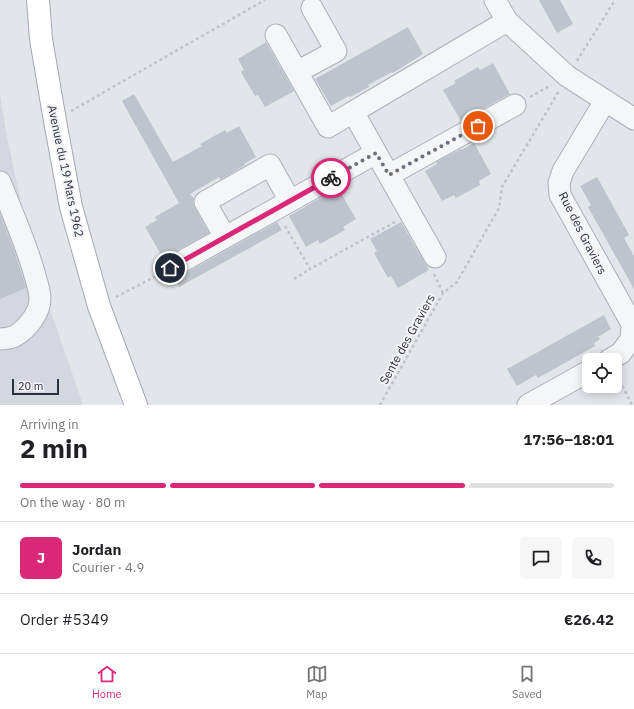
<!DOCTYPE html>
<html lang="en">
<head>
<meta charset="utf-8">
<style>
  :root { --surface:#fff; --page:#f6f6f6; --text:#202124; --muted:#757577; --line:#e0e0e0; --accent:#db2777 }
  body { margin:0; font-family:"IBM Plex Sans",sans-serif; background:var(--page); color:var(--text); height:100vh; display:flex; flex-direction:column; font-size:15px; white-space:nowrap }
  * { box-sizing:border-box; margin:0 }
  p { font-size:13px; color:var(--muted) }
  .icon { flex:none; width:22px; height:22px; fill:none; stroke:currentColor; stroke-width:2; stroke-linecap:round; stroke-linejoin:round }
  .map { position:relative; height:405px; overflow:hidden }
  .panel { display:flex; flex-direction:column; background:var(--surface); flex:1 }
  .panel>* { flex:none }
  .controls { position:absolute; left:582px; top:353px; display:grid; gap:8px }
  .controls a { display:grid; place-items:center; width:40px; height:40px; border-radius:6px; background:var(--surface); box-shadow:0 2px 10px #0003; font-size:20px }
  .scale { position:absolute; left:12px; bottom:10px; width:47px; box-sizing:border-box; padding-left:4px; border:2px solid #2a3142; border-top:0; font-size:11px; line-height:14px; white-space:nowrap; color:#2a3142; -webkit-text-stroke:3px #f2f4f7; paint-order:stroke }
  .pin { position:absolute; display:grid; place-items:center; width:34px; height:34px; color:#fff; margin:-17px; border:2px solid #fff; border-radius:50%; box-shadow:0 1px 4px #0007 }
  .courier { position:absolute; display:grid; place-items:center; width:40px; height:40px; margin:-20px; border:3px solid #db2777; border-radius:50%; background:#fff; color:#222; box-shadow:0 1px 5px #0007 }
  .overview em { font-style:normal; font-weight:700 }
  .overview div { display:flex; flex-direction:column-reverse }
  .overview { display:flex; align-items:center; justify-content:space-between; height:68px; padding:0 20px }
  h1 { font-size:26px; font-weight:700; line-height:30px }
  .bar { display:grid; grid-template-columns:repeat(4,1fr); gap:6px 4px; align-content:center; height:48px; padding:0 20px }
  .bar i { height:5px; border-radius:3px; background:var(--line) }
  .bar .current { background:var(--accent) }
  .bar p { grid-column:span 4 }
  .line { display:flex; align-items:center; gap:10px; padding:0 20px; border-top:1px solid var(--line) }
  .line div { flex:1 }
  .round { display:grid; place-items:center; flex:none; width:42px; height:42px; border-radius:6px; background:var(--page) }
  .tab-bar { display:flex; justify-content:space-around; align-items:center; height:56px; border-top:1px solid var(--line); background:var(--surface); font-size:11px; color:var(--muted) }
  .tab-bar a { display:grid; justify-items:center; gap:2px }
  .tab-bar .current { color:var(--accent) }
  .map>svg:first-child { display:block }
  .built { fill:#d4d7df }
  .building { fill:#bfc3cd }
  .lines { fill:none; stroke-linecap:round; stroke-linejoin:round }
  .minor-casing { stroke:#abafb8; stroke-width:23 }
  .major-casing { stroke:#a2a8b6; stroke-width:24 }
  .path { stroke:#c0c3c9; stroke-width:2.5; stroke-dasharray:3 3; stroke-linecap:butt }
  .minor { stroke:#f5f6f8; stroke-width:21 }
  .major { stroke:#fff; stroke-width:22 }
  .done { stroke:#6a707d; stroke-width:4; stroke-dasharray:0 7.2 }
  .route { stroke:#db2777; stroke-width:5 }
  .labels { text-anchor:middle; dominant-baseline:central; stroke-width:4; stroke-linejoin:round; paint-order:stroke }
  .street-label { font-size:12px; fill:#2a3142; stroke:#f2f4f7 }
</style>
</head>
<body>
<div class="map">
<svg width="634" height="405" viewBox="0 0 634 405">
  <rect width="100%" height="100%" fill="#e2e5ea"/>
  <path class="built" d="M0 94 6 132 22 208 33 250 53 318 82 402V405H0Z"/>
  <path class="building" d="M539 0H560L573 24 557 33Z
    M408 27 423 54 393 73 392 72 368 85 369 87 350 97 349 96 331 106 315 79Z
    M266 42 294 91 265 107 258 95 255 96 241 72 244 70 238 59Z
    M493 63 510 94 461 121 443 90 456 83 454 81 478 67 480 70Z
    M134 94 173 162 202 146 200 144 225 130 227 133 239 126 256 157 244 164 245 165 220 180 219 177 190 194 194 199 193 202 195 208 209 233 163 258 145 227 157 220 155 217 179 203 122 101Z
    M474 143 491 174 479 181 480 185 456 198 454 195 442 201 425 171 437 164 436 162 461 149V150Z
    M597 177 629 235 624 238 634 256V289L588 207 591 205 580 186Z
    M338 188 356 219 343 227 345 230 320 244 318 240 306 247 289 216Z
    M0 214 15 253 26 288 0 299Z
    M277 222 282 230 179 287 175 279Z
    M401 222 429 270 398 288 391 276 388 278 374 253 377 251 370 239Z
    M604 315 611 329 598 337 600 339 594 343 595 346 538 378 536 375 517 386 507 369Z"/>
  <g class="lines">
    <g class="minor-casing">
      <path id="minor" d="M495 0 507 21 567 76 634 119
        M276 35 328 127 353 112
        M297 72 336 51 312 8
        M605 101 563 171 559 183 560 195 632 324 631 339 621 353 609 360
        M389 175 515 105
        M0 182C12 212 25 241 34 272 36 281 40 289 40 299 40 313 27 329 15 336 10 338 5 339 0 339
        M225 237 205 202 270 165 290 201
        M435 257 353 112 507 21
        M170 268 376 153
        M528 405 589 371"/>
    </g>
    <g class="major-casing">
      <path id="major" d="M38 0 41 39 55 121 71 207 99 306 136 405"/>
    </g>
    <path class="path" d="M577 61 615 0
      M530 97 551 85
      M71 111 265 0
      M285 226 310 269 395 222
      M434 274 443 293
      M294 279 310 269
      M116 297 156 276
      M617 375 632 405
      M380 405 443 293 457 282 499 208 502 187 559 91"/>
    <use href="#minor" class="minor"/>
    <use href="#major" class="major"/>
  </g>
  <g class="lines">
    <path class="done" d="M331 178 376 153 389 175 478 126"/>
    <path class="route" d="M170 268 331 178"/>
  </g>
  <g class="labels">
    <g class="street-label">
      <text transform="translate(66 171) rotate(78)">Avenue du 19 Mars 1962</text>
      <text transform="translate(583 233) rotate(63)">Rue des Graviers</text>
      <text transform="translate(407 339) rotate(-61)">Sente des Graviers</text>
    </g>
  </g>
</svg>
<div class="controls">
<a><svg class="icon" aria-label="locate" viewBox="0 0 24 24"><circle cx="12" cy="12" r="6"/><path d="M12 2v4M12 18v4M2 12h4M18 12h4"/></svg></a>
</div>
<div class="scale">20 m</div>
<div class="pin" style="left:478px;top:126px;background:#ea580c"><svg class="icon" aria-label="bag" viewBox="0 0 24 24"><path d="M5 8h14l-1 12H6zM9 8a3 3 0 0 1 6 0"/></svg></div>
<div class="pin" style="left:170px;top:268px;background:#1f2937"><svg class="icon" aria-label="home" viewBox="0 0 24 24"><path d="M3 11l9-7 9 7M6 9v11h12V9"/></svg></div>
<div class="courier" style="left:331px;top:178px"><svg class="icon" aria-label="bike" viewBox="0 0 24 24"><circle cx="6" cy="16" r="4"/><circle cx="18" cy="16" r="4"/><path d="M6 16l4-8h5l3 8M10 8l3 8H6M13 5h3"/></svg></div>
</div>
<section class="panel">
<div class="overview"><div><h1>2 min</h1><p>Arriving in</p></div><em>17:56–18:01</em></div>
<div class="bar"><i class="current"></i><i class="current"></i><i class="current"></i><i></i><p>On the way · 80 m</p></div>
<div class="line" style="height:72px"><b class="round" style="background:var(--accent);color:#fff">J</b><div><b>Jordan</b><p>Courier · 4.9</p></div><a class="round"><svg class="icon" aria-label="chat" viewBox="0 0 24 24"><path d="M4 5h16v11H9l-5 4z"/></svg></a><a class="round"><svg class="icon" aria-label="phone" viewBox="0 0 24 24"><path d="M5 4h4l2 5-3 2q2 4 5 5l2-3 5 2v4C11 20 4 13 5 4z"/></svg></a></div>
<div class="line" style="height:52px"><div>Order #5349</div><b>€26.42</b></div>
</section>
<nav class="tab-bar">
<a class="current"><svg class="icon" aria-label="home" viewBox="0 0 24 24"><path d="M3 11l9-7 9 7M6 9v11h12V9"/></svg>Home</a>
<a><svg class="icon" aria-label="map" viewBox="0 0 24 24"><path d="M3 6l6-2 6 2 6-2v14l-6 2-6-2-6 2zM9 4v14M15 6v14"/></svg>Map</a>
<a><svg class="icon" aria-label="saved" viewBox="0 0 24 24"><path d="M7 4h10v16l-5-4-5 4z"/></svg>Saved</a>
</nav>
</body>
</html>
